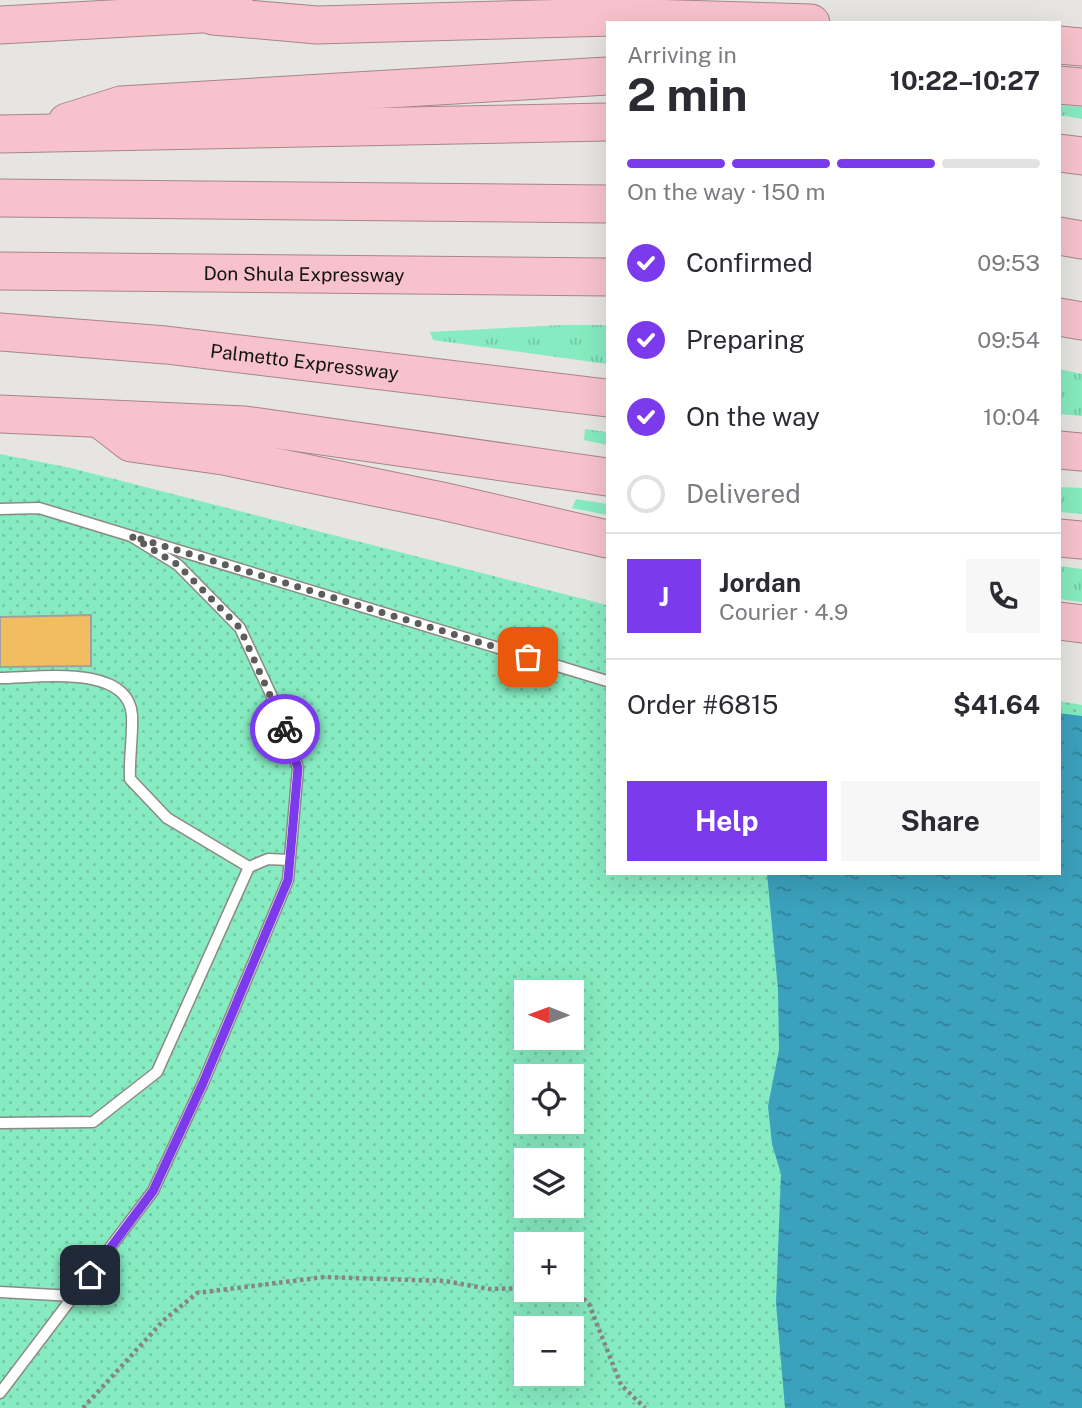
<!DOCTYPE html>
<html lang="en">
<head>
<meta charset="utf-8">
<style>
  :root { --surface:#fff; --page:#f7f7f7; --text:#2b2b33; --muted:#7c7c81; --line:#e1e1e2; --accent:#7c3aed }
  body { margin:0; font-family:"Public Sans",sans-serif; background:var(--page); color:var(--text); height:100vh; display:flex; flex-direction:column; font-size:26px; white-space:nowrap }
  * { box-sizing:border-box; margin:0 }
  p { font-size:23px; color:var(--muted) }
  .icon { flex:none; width:38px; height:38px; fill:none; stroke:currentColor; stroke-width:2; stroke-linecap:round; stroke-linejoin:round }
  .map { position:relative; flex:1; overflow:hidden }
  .drawer { position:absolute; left:606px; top:21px; width:455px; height:854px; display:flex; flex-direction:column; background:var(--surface); border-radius:0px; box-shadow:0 7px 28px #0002 }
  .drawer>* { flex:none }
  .needle { width:46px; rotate:271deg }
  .tools { position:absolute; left:514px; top:980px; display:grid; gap:14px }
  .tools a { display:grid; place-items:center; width:70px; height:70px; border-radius:0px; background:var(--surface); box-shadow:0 7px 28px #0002; font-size:35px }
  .pin { position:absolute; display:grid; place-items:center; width:60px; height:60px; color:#fff; margin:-30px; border-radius:14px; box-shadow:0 4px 10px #0006 }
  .courier { position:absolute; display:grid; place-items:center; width:70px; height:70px; margin:-35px; border:5px solid #7c3aed; border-radius:50%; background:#fff; color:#222; box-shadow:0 2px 9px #0007 }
  .headline em { font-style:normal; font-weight:700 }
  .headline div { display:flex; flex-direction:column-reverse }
  .headline { display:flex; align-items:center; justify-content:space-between; height:119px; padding:0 21px }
  h1 { font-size:46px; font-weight:700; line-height:52px }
  .bar { display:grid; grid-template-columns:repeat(4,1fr); gap:10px 7px; align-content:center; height:84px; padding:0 21px }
  .bar i { height:9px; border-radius:5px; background:var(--line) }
  .bar .active { background:var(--accent) }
  .bar p { grid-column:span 4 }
  .line { display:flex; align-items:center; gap:18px; padding:0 21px; border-top:2px solid var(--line) }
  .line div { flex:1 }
  .round { display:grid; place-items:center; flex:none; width:74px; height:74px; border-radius:0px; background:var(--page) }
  ol { padding:0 21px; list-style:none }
  li { display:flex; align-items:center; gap:21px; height:77px }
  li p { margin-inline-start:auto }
  li .icon { padding:7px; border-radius:50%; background:var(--accent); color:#fff; stroke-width:4 }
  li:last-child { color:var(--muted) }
  li i { width:38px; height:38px; border:4px solid var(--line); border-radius:50% }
  .primary-button { display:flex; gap:14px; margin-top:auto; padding:14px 21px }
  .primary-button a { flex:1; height:80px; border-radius:0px; background:var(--accent); color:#fff; font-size:28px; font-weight:700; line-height:80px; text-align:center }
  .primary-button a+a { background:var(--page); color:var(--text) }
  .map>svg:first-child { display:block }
  .grass { fill:url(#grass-tufts) }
  .park { fill:url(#park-dots); fill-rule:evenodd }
  .water { fill:url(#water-ripples) }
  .building { fill:#f2bc60; stroke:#a2a09d; stroke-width:2 }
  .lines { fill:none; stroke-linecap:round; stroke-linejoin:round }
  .service-casing { stroke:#8c8a87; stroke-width:13 }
  .motorway-casing { stroke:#a7858b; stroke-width:39 }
  .path { stroke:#878684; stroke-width:4.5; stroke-dasharray:3.5 3.5; stroke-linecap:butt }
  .service { stroke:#fff; stroke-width:10 }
  .motorway { stroke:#f7c2cc; stroke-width:37 }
  .done { stroke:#5d5c5b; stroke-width:7; stroke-dasharray:0 12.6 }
  .route { stroke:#7c3aed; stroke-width:9 }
  .labels { text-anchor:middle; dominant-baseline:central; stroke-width:7; stroke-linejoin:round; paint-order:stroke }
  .street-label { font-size:19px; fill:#131312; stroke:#f5f3ef }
</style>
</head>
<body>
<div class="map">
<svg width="1082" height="1408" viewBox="0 0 1082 1408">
  <defs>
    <pattern id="grass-tufts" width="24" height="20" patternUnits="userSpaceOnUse" patternTransform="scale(1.75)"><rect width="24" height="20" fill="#86ebc0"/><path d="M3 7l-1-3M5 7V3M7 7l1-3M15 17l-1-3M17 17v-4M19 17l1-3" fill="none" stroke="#73c9a4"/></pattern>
    <pattern id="park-dots" width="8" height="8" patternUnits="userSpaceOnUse" patternTransform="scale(1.75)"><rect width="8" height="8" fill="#86ebc0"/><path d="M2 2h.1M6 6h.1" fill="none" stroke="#73c9a4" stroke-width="1.8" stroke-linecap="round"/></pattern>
    <pattern id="water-ripples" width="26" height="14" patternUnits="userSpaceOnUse" patternTransform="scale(1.75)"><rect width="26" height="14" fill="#3ba1bd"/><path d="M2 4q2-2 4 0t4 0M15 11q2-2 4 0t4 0" fill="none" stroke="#308298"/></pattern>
  </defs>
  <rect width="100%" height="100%" fill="#e7e5e2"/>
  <path class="grass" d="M1059 105 1082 107V119L1059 115Z
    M562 325H607V364L433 340 430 332Z
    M1059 369 1082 374V416L1059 414Z
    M585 429 607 432V445L584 440Z
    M1059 487 1082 488V514L1059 512Z
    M576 499 607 504V515L572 508Z
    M1059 566 1082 569V602L1059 599Z"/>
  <path class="park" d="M0 454 71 468 607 605V873H1059V701L1082 705V1408H0ZM527 992H572V1038H527ZM527 1076H572V1122H527ZM527 1160H572V1206H527ZM527 1244H572V1290H527ZM527 1328H572V1374H527Z"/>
  <path class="water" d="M1059 713 1082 716V1408H785L776 1303 781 1174 772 1144 768 1106 779 1050 778 989 767 873H1059Z"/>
  <path class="building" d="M91 615V666L0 667V617Z"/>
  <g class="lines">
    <g class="service-casing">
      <path id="service" d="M0 509 39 508 607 681
        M0 678C36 678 128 663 132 715 133 735 129 758 130 779L167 818 249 867
        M0 1123 93 1122 157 1072 249 867 268 859 290 860
        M0 1292 74 1296
        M0 1393 153 1191 203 1083 288 880 298 768 281 716 240 628 178 565 131 536"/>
    </g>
    <g class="motorway-casing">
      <g id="motorway">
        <path d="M213 16 317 25 612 17 811 23"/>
        <path d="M0 25 238 12"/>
        <path d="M1059 45 1082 47"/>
        <path d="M1059 85 1082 87"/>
        <path d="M67 122 121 105 607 76"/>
        <path d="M0 134 607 122"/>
        <path d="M1059 153 1082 156"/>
        <path d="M0 198 607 204"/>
        <path d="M1059 236 1082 240"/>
        <path id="s1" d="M0 271 607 277"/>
        <path d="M1059 317 1082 321"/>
        <path id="s2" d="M0 332 166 345 607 398"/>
        <path d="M0 414 245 425 607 477"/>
        <path d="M100 419 131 443 223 456 442 501 607 539"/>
        <path d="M1059 450 1082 452"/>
        <path d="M1059 538 1082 540"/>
        <path d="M1059 621 1082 624"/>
      </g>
    </g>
    <path class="path" d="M565 1290 579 1294 589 1304 621 1385 645 1408
      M83 1408 164 1320 197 1293 324 1277 445 1281 489 1289 527 1288"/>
    <use href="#service" class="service"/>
    <use href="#motorway" class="motorway"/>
  </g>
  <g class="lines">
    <path class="done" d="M285 729 240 628 178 565 131 536 528 657"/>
    <path class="route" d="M90 1275 153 1191 203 1083 288 880 298 768 285 729"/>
  </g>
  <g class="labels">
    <g class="street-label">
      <text stroke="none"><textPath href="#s1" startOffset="304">Don Shula Expressway</textPath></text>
      <text stroke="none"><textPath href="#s2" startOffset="306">Palmetto Expressway</textPath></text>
    </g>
  </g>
</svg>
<div class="tools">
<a><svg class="needle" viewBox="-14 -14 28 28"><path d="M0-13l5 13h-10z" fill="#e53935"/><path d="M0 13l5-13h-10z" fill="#7c7c81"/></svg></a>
<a><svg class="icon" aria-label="locate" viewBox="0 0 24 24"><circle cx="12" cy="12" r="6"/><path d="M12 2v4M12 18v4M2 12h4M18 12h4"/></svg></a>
<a><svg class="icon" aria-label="layers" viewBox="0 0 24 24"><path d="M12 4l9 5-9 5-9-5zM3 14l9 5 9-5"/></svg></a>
<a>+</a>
<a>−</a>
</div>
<div class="pin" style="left:528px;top:657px;background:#ea580c"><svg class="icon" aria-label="bag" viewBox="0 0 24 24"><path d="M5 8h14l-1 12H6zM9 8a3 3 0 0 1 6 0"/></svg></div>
<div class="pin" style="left:90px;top:1275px;background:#1f2937"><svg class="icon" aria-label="home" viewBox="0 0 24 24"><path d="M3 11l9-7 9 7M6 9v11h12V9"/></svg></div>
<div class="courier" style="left:285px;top:729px"><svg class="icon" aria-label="bike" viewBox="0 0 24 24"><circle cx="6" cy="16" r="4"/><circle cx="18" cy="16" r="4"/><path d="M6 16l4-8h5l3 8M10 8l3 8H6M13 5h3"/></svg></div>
<section class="drawer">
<div class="headline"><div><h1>2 min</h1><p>Arriving in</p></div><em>10:22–10:27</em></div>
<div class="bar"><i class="active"></i><i class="active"></i><i class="active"></i><i></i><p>On the way · 150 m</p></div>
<ol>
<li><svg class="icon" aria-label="check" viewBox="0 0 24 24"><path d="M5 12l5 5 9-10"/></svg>Confirmed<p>09:53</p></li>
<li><svg class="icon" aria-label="check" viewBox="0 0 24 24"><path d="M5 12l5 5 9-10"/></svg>Preparing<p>09:54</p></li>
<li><svg class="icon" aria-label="check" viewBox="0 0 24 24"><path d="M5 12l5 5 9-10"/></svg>On the way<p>10:04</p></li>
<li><i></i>Delivered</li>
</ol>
<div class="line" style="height:126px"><b class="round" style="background:var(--accent);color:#fff">J</b><div><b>Jordan</b><p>Courier · 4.9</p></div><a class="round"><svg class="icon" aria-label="phone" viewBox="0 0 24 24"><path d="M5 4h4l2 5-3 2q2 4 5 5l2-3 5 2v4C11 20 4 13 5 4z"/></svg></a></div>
<div class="line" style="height:91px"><div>Order #6815</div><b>$41.64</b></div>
<div class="primary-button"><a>Help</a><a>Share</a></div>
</section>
</div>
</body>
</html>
